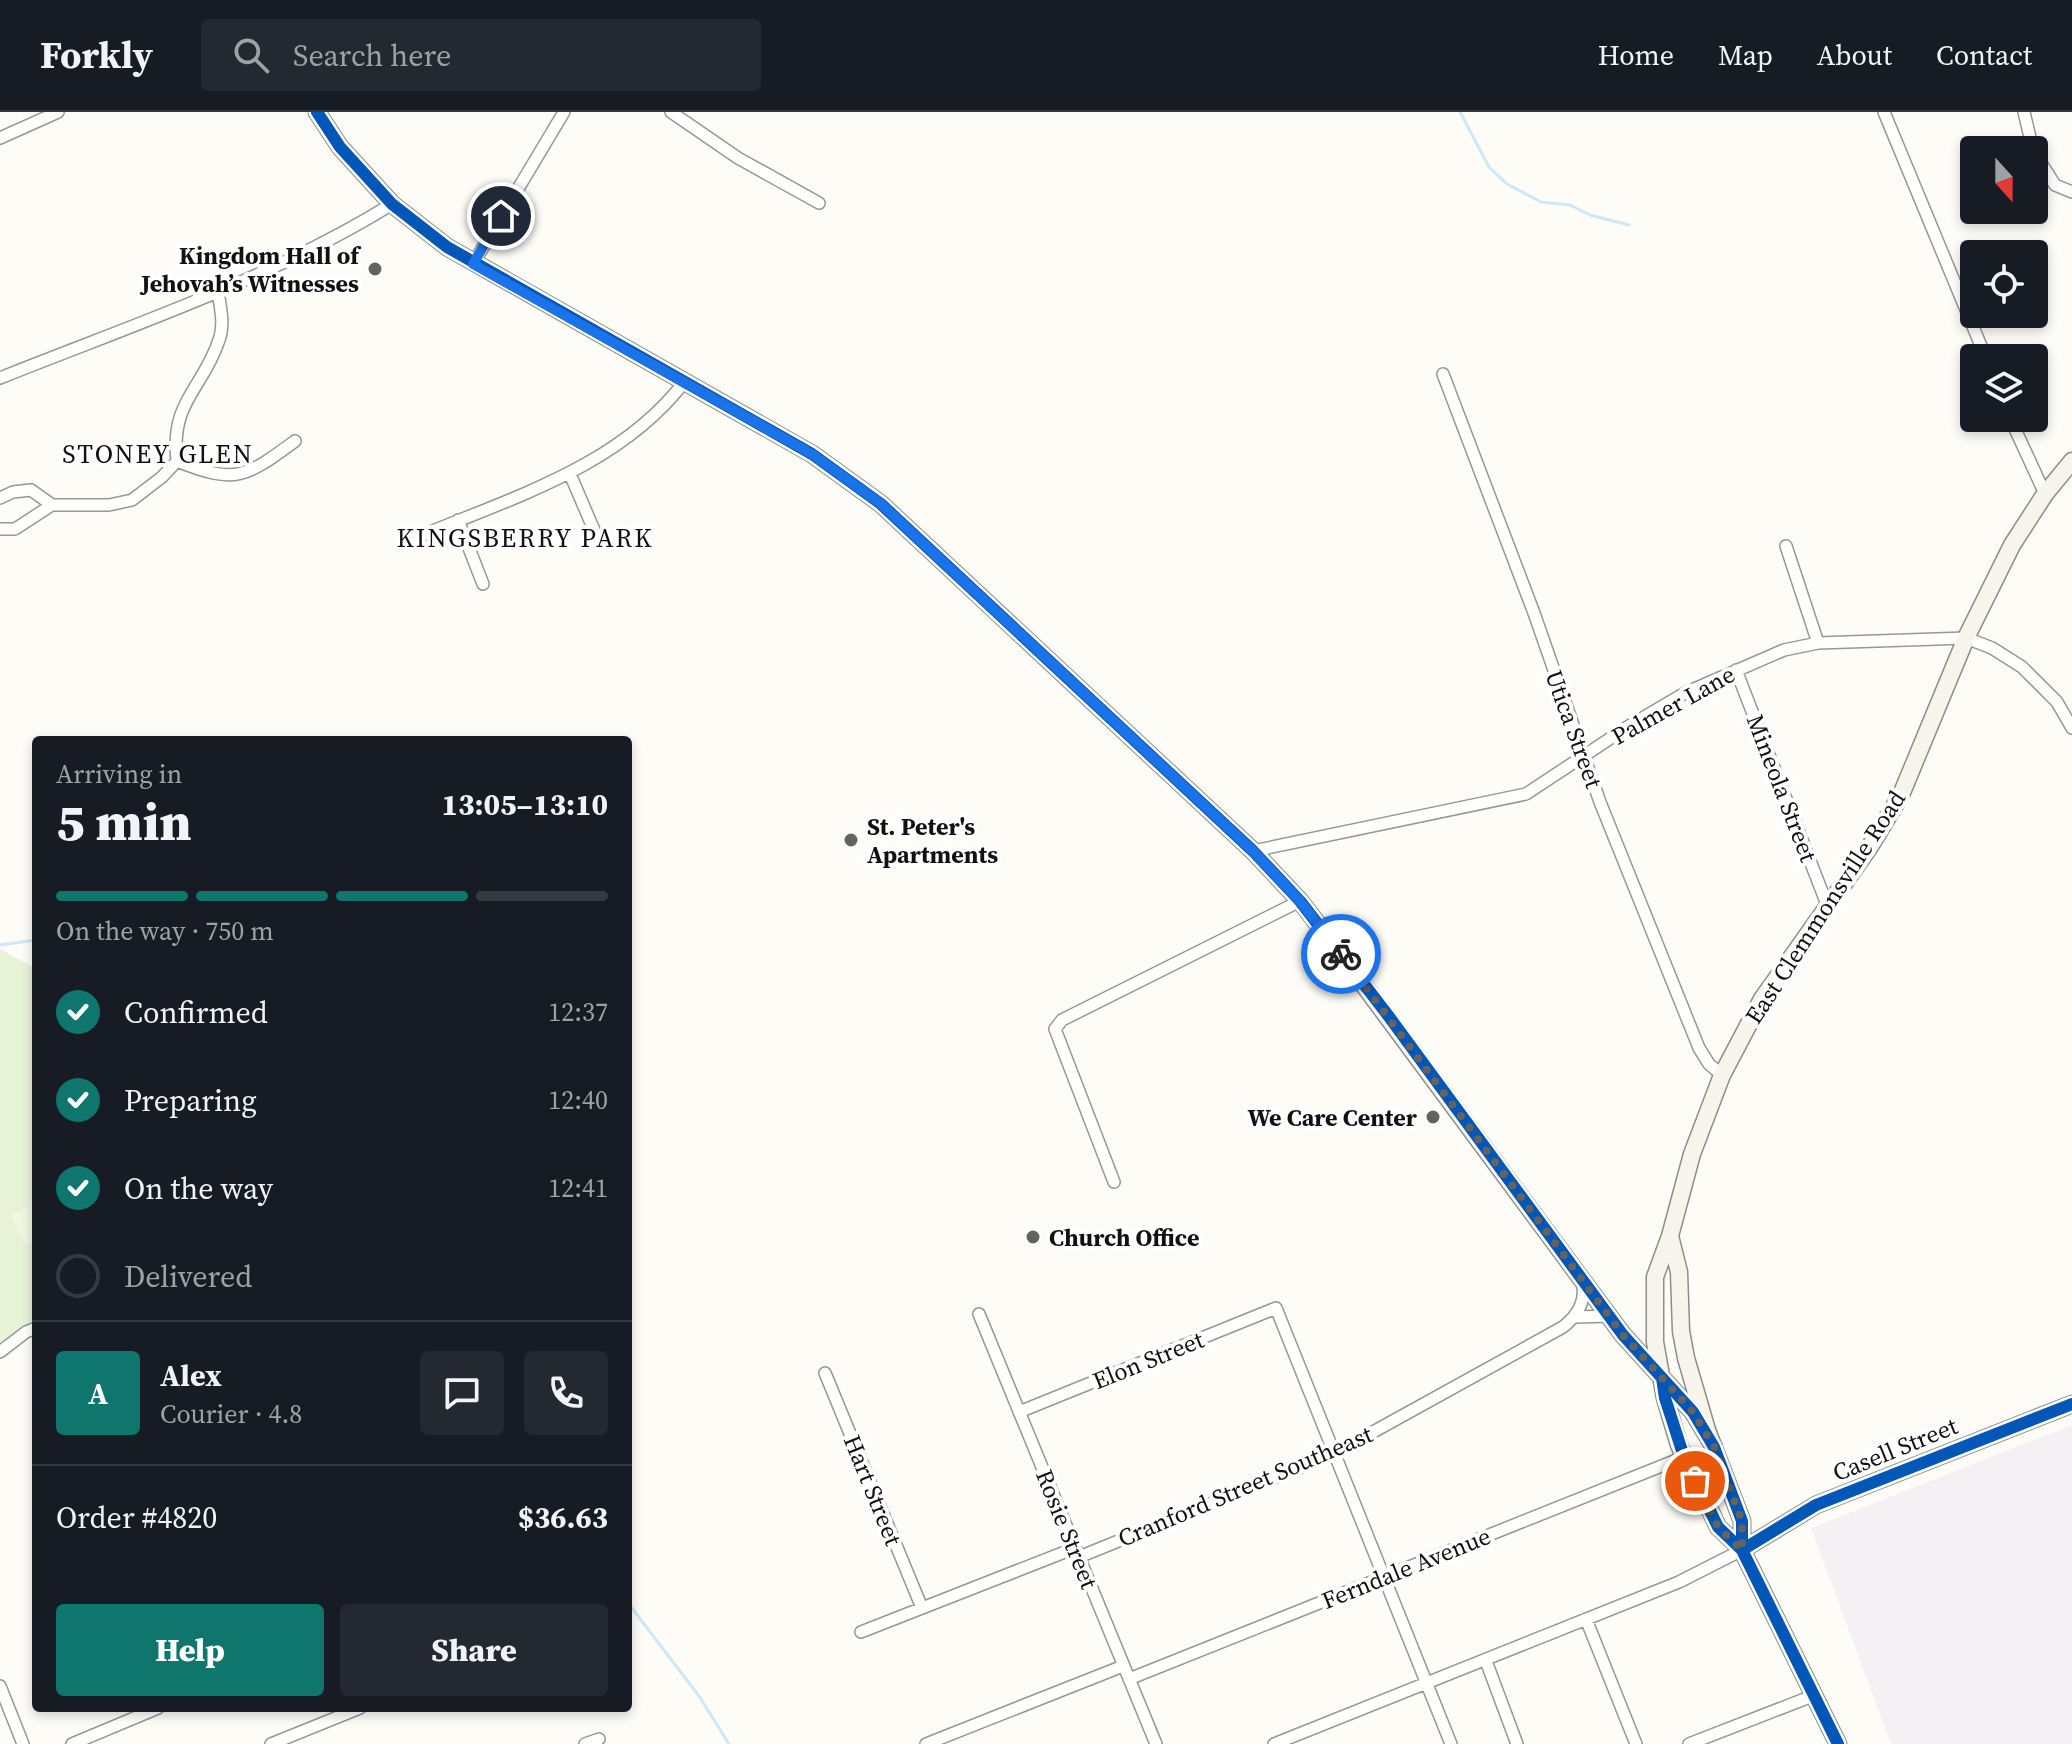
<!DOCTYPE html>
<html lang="en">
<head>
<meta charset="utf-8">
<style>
  :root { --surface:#171b24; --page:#242831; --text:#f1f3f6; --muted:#9ea1a6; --line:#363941; --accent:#0f766e }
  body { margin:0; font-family:"Source Serif 4",serif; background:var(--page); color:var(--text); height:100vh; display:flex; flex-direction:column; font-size:30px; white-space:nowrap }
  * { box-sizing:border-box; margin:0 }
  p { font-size:26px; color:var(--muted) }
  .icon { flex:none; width:44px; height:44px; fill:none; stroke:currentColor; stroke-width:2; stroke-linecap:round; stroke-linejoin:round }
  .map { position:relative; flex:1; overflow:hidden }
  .sheet { position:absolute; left:32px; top:624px; width:600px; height:976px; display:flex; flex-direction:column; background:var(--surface); border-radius:8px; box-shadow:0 4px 12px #0003 }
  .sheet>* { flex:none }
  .needle { width:52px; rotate:159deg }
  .tools { position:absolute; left:1960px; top:24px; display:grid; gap:16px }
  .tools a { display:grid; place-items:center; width:88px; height:88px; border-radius:8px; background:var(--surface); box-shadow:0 4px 12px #0003; font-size:40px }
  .pin { position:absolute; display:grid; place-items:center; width:68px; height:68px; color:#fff; margin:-34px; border:4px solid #fff; border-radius:50%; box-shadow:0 2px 8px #0007 }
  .courier { position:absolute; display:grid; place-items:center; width:80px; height:80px; margin:-40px; border:6px solid #1a73e8; border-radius:50%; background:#fff; color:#222; box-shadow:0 2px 10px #0007 }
  .headline em { font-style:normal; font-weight:800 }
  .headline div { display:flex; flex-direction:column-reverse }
  .headline { display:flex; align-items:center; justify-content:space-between; height:136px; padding:0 24px }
  h1 { font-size:52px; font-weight:800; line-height:60px }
  .bar { display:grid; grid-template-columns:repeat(4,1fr); gap:12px 8px; align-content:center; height:96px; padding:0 24px }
  .bar i { height:10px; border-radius:6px; background:var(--line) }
  .bar .active { background:var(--accent) }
  .bar p { grid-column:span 4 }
  .line { display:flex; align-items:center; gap:20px; padding:0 24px; border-top:2px solid var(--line) }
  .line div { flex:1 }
  .round { display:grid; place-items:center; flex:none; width:84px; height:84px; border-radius:8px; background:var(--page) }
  ol { padding:0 24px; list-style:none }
  li { display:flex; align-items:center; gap:24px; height:88px }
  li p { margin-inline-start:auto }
  li .icon { padding:8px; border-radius:50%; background:var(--accent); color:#fff; stroke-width:4 }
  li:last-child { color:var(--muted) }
  li i { width:44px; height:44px; border:4px solid var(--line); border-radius:50% }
  .button { display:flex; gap:16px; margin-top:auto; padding:16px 24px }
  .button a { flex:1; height:92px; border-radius:8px; background:var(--accent); color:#fff; font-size:32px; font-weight:800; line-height:92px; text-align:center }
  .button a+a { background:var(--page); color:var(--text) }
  header { display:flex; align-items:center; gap:48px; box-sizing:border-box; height:112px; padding:0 40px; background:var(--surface); border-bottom:2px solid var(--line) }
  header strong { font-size:38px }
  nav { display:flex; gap:44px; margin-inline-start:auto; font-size:28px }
  .search { width:560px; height:72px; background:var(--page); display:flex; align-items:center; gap:20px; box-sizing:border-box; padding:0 28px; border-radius:8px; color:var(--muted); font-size:30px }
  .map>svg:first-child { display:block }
  .industrial { fill:#f5f0f3 }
  .green { fill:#e7f3d7 }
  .pitch { fill:#f0f6e1 }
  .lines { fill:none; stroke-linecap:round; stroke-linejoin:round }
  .stream { stroke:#cde8f7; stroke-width:3 }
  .street-casing { stroke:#979795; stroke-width:14 }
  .secondary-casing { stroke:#8e8d8b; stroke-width:19 }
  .street { stroke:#fffffe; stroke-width:11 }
  .secondary { stroke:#f6f4eb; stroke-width:16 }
  .cycleway-casing { stroke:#fff; stroke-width:17 }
  .cycleway { stroke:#0057b8; stroke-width:12 }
  .done { stroke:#646362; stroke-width:8; stroke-dasharray:0 14.4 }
  .route { stroke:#1a73e8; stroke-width:10 }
  .poi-dot { fill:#646362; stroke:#fff; stroke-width:3 }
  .labels { text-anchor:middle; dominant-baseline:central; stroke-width:8; stroke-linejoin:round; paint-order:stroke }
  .poi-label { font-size:24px; font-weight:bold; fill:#111; stroke:#fff; text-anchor:end }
  .street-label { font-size:24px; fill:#111; stroke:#fff }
  .neighbourhood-label { font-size:26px; letter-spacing:2px; fill:#111; stroke:#fff }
</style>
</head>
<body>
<header>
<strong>Forkly</strong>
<div class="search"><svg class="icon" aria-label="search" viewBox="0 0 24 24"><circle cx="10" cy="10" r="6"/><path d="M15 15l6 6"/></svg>Search here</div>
<nav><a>Home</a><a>Map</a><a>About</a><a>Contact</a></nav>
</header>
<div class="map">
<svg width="2072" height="1632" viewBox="0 0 2072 1632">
  <rect width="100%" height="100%" fill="#fdfcf7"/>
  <path class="industrial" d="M2072 1313V1632H1891L1811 1416Z"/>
  <path class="green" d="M0 837 36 857V1216L0 1240Z"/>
  <path class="pitch" d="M36 1092V1129L25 1133 11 1103Z"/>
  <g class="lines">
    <path class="stream" d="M1460 0 1489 55 1507 72 1541 90 1570 93 1590 103 1629 113
      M0 833 36 828
      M628 1491 699 1584 729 1632"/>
    <g class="street-casing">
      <path id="street" d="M671 0 738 46 819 91
        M1884 0 1986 246
        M2024 0 2033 38
        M0 26 58 0
        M2034 40 2055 73 2072 80
        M473 152 564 0
        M218 179C220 195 225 212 219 228 203 277 170 289 177 349 236 373 246 365 295 329
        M1443 262 1534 501 1600 690 1699 936 1709 952 1722 963
        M0 266C132 213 271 167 392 92
        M2010 306 2045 382
        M570 362 597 425
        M0 386 13 380 31 378 52 393H109L132 388 162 365 177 349
        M458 408 483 472
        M0 417H15L52 393
        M409 429C506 387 618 357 685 269
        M1786 434 1818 531
        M1736 558 1828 795
        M1253 739 1526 682 1629 614 1685 581 1784 538 1818 531 1966 526 1992 536 2022 555 2057 590 2072 616
        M1114 1070 1055 917 1062 908 1300 789
        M979 1202 1156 1632
        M1576 1205 1610 1204
        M0 1240 26 1220 36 1216
        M825 1261 922 1496
        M1019 1300 1276 1196 1451 1632
        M1079 1445 1335 1341 1563 1215C1578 1203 1587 1189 1582 1169
        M1586 1507 1636 1632
        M861 1520 1075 1436
        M1486 1549 1517 1632
        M1129 1567 1684 1345
        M0 1574 23 1632
        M72 1632 158 1596
        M271 1632 360 1596
        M585 1632 599 1627
        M926 1632 1123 1554
        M1274 1632 1679 1470 1742 1438
        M1689 1632 1815 1583"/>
    </g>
    <g class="secondary-casing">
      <path id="secondary" d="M317 0 340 35 392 92 447 135 812 342 881 392 1253 739 1300 789 1337 837 1623 1223 1693 1300 1714 1335
        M1670 1124 1679 1160 1681 1219 1686 1246 1707 1318 1742 1409V1438
        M1742 1438 1816 1393 2072 1292
        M1838 1632 1742 1438 1718 1415 1679 1333 1665 1286 1655 1230V1165L1670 1124 1692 1042 1722 963 1762 887 1869 736 1901 683 1966 526 2012 433 2045 382 2072 349"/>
    </g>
    <use href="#street" class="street"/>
    <use href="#secondary" class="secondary"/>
    <g class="cycleway-casing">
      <path id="cycleway" d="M317 0 340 35 392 92 447 135 812 342 881 392 1253 739 1300 789 1390 906 1623 1223 1693 1300 1714 1335 1742 1409V1438
        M1662 1266 1665 1286 1684 1345 1718 1415 1742 1438 1838 1632
        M1742 1438 1816 1393 2072 1292"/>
    </g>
    <use href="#cycleway" class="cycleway"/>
  </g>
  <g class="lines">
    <path class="done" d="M1341 842 1623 1223 1693 1300 1714 1335 1742 1409V1438L1718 1415 1695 1369"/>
    <path class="route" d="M501 104 473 152 812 342 881 392 1253 739 1300 789 1341 842"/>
  </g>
  <g class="poi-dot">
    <circle cx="375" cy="157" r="8"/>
    <circle cx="851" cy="728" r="8"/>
    <circle cx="1433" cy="1005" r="8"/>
    <circle cx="1033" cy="1125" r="8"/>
  </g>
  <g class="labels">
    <g class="poi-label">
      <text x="359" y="143">Kingdom Hall of<tspan x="359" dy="28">Jehovah’s Witnesses</tspan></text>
      <text x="867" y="714" text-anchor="start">St. Peter's<tspan x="867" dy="28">Apartments</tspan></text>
      <text x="1417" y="1005">We Care Center</text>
      <text x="1049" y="1125" text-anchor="start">Church Office</text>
    </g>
    <g class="street-label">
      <text transform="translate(1673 593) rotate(-29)">Palmer Lane</text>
      <text transform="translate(1574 617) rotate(70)">Utica Street</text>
      <text transform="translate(1782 676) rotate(69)">Mineola Street</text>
      <text transform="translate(1825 795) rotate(-57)">East Clemmonsville Road</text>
      <text transform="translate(1148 1248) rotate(-22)">Elon Street</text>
      <text transform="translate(1895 1337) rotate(-22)">Casell Street</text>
      <text transform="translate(1245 1374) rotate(-23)">Cranford Street Southeast</text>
      <text transform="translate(873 1378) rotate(68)">Hart Street</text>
      <text transform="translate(1067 1417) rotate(68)">Rosie Street</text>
      <text transform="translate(1406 1456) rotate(-22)">Ferndale Avenue</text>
    </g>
    <g class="neighbourhood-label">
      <text x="158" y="342">STONEY GLEN</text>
      <text x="525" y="426">KINGSBERRY PARK</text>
    </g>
  </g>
</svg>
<div class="tools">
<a><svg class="needle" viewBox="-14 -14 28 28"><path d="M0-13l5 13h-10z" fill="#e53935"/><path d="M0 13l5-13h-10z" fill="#9ea1a6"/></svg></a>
<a><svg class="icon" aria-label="locate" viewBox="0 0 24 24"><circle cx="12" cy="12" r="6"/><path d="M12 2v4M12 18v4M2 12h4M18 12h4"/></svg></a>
<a><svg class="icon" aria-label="layers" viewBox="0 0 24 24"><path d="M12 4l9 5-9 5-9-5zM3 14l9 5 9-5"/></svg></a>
</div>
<div class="pin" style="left:1695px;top:1369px;background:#ea580c"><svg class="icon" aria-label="bag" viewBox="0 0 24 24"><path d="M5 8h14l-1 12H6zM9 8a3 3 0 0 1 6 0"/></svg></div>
<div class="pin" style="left:501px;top:104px;background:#1f2937"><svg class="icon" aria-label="home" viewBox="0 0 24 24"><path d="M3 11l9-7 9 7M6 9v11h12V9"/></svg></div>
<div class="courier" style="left:1341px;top:842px"><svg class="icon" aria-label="bike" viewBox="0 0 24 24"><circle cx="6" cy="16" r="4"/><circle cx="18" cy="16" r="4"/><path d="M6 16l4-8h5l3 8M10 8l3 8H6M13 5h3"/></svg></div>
<section class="sheet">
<div class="headline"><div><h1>5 min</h1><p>Arriving in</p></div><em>13:05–13:10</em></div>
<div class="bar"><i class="active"></i><i class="active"></i><i class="active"></i><i></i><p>On the way · 750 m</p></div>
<ol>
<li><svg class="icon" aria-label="check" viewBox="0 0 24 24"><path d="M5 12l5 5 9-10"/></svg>Confirmed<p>12:37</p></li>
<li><svg class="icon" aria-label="check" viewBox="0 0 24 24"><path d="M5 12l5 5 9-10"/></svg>Preparing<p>12:40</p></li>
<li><svg class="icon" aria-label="check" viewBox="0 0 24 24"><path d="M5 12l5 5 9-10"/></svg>On the way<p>12:41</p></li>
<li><i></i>Delivered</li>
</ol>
<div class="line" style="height:144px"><b class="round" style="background:var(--accent);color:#fff">A</b><div><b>Alex</b><p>Courier · 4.8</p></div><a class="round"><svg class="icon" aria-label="chat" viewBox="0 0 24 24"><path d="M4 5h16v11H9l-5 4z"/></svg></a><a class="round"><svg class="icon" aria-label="phone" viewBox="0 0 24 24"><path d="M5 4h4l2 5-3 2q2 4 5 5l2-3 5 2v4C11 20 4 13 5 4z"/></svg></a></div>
<div class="line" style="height:104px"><div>Order #4820</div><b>$36.63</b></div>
<div class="button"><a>Help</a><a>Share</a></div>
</section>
</div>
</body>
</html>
